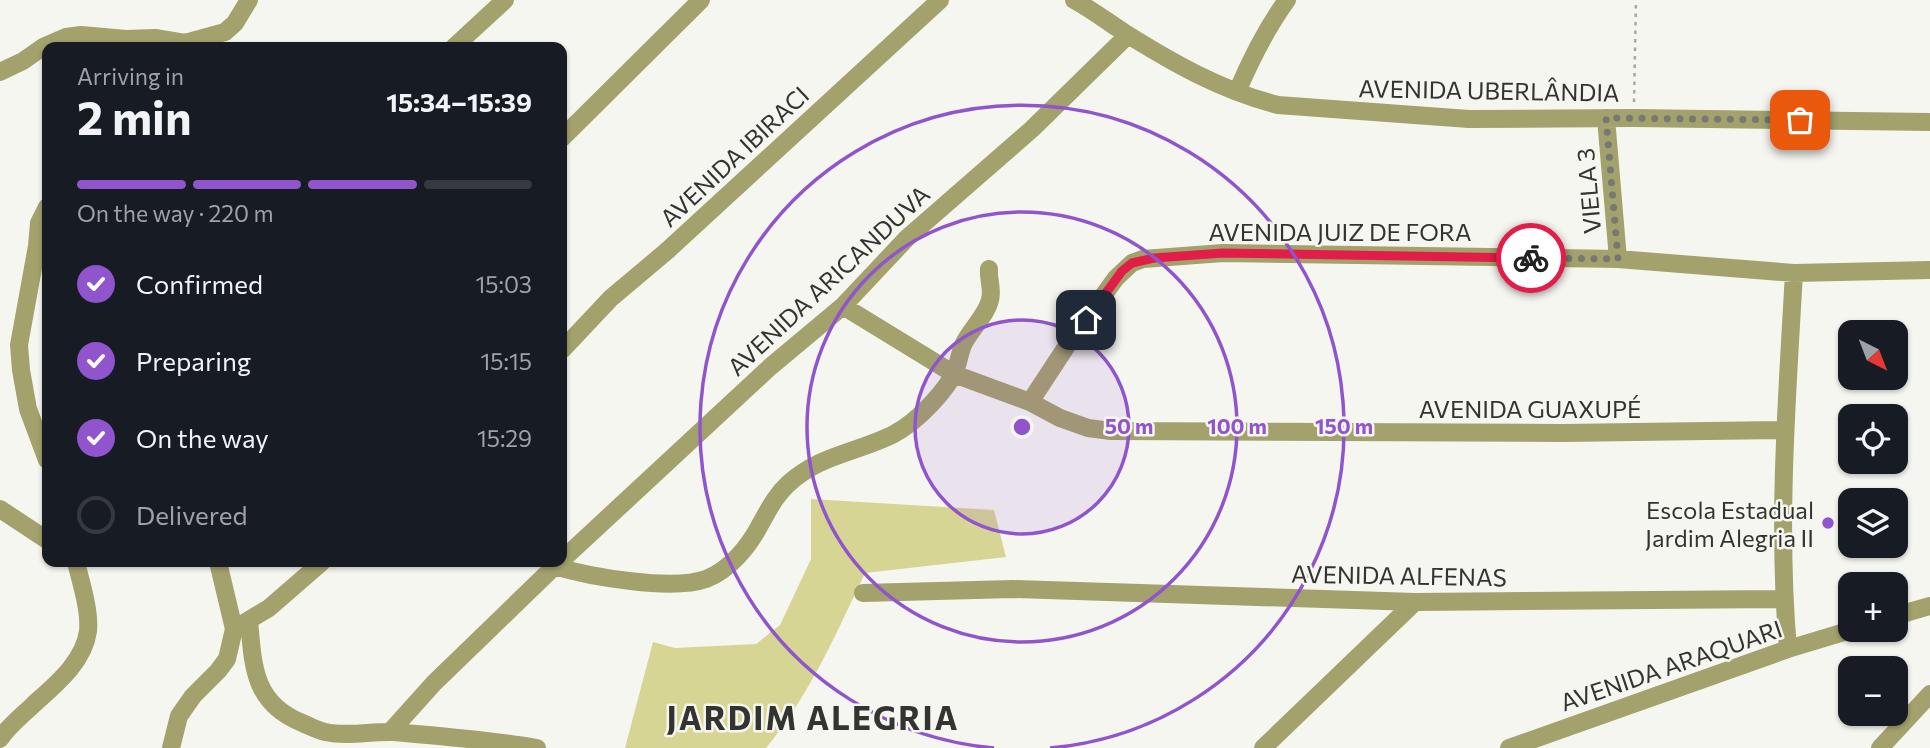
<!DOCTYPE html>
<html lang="en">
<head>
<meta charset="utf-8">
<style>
  :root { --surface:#171b24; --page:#242831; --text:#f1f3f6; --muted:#9ea1a6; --line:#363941; --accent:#9055cc }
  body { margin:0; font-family:Commissioner,sans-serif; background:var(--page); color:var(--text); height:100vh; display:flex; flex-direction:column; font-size:26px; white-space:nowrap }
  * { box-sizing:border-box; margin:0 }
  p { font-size:23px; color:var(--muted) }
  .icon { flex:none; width:38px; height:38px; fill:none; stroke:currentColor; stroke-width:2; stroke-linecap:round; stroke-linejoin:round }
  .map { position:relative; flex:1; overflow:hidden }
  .details { position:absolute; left:42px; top:42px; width:525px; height:525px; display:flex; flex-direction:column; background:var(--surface); border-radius:14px; box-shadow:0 2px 5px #0004 }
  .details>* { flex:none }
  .needle { width:46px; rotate:138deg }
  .tools { position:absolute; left:1838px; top:320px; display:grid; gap:14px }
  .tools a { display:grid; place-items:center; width:70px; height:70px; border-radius:14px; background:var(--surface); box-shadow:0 2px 5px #0004; font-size:35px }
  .pin { position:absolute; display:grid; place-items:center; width:60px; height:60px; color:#fff; margin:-30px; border-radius:14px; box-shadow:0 4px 10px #0006 }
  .courier { position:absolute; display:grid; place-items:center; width:70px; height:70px; margin:-35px; border:5px solid #e11d48; border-radius:50%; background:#fff; color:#222; box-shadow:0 2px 9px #0007 }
  .summary em { font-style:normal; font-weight:700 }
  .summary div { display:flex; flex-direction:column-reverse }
  .summary { display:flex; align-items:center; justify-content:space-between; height:119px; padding:0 35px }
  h1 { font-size:46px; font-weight:700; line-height:52px }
  .bar { display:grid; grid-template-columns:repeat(4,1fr); gap:10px 7px; align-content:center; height:84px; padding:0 35px }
  .bar i { height:9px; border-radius:5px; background:var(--line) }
  .bar .on { background:var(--accent) }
  .bar p { grid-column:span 4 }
  ol { padding:0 35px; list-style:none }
  li { display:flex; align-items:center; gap:21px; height:77px }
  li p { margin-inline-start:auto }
  li .icon { padding:7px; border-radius:50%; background:var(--accent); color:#fff; stroke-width:4 }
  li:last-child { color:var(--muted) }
  li i { width:38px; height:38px; border:4px solid var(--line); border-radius:50% }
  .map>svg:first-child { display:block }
  .green { fill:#d6d593 }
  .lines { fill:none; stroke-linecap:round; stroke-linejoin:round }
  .path { stroke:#a6a6a3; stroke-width:2.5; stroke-dasharray:3.5 5; stroke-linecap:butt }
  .minor { stroke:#a3a16c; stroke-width:18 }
  .done { stroke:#777774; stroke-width:7; stroke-dasharray:0 12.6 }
  .route { stroke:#e11d48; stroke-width:9 }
  .ring { fill:none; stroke:#9055cc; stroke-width:3.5 }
  .poi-dot { fill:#9055cc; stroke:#f6f6f1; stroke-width:2.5 }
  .labels { text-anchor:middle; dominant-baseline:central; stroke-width:5; stroke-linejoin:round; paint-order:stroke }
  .street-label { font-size:24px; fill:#333331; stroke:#f6f6f1 }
  .poi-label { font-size:24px; fill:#333331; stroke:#f6f6f1; text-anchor:end }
  .district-label { font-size:32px; font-weight:bold; letter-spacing:2px; fill:#333331; stroke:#f6f6f1 }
  .centre { fill:#9055cc; stroke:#f6f6f1; stroke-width:3.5 }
  .ring-label { font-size:21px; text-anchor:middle; font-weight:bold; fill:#9055cc; stroke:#f6f6f1; stroke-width:5; stroke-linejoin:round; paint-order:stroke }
</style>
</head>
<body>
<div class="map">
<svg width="1930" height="748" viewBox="0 0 1930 748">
  <rect width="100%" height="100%" fill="#f6f6f1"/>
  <path class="green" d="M811 499 994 510 1006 557 865 573C836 634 809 696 766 748H625L653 642 675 648 756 644 780 625 811 559Z"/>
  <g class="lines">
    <path class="path" d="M1634 102 1636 0"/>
    <path class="minor" d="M1074 0C1092 10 1108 22 1125 33 1173 63 1222 91 1278 105L1469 119 1633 118 1930 122
      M454 47 505 0
      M0 72 23 61 43 47 66 37 81 35 126 39 155 38 185 43 225 32 235 23 249 0
      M1237 92C1251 59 1266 29 1287 0
      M1606 118 1618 259
      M562 138 701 0
      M47 207 39 223 37 246 19 345 21 370 28 409 47 460
      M843 306 954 374 1030 402 1060 418 1088 428 1111 431 1563 433 1785 430
      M562 350 611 298 668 250 940 0
      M1030 402 1070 341 1116 278 1132 263 1143 259 1223 253 1618 259 1794 273 1930 270
      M0 509 47 540
      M562 560 770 367 843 306 907 238 1032 129 1128 35
      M218 562 234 629
      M554 566C590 577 672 591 706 579 730 570 750 545 761 523 769 509 776 495 788 484 818 457 848 454 883 439 910 429 938 400 953 376 958 367 959 355 963 345 970 330 986 316 990 300 993 289 988 280 989 269
      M863 593 1013 589 1415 602 1784 599
      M1895 616 1930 606
      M249 620C253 665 253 702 300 722 308 725 316 730 325 732 348 737 371 731 394 732 441 736 490 740 537 748
      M1788 649C1777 524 1787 398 1794 273
      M390 732 434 683 559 562
      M0 739C9 725 23 715 34 704 55 685 84 662 88 631 90 610 81 583 76 562
      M171 748 179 716 193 696 218 671 227 659 234 629 269 608 322 562
      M1263 748 1415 602
      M1509 748 1788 649 1851 630
      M1880 748 1930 694"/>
  </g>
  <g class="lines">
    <path class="done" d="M1531 258 1618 259 1606 118 1800 120"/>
    <path class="route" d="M1086 320 1122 271 1132 263 1154 258 1223 253 1531 258"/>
  </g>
  <circle cx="1022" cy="427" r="107" fill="#9055cc" fill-opacity=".12"/>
  <g class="ring">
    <circle cx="1022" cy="427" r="107"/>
    <circle cx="1022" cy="427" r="215"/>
    <path d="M994 748A322 322 0 1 1 1050 748"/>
  </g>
  <circle class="poi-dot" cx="1828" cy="523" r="7"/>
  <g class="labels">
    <g class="street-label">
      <text transform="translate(1489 90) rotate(1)">AVENIDA UBERLÂNDIA</text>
      <text transform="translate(734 156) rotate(-43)">AVENIDA IBIRACI</text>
      <text transform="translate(1588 191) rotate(-95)">VIELA 3</text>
      <text x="1340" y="231">AVENIDA JUIZ DE FORA</text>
      <text transform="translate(828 280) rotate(-43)">AVENIDA ARICANDUVA</text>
      <text x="1530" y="408">AVENIDA GUAXUPÉ</text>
      <text transform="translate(1399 575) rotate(1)">AVENIDA ALFENAS</text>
      <text transform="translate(1671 665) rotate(-19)">AVENIDA ARAQUARI</text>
    </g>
    <g class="poi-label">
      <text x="1814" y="509">Escola Estadual<tspan x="1814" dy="28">Jardim Alegria II</tspan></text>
    </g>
    <g class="district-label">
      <text x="813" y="717">JARDIM ALEGRIA</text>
    </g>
  </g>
  <circle cx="1022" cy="427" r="10" class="centre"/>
  <g class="ring-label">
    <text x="1129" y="434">50 m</text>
    <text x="1237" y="434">100 m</text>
    <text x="1344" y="434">150 m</text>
  </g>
</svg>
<div class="tools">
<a><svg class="needle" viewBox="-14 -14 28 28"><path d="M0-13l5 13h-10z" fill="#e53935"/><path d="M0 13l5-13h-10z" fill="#9ea1a6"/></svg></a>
<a><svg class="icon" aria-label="locate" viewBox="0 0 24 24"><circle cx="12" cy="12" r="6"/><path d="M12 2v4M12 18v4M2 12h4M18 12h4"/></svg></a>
<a><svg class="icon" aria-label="layers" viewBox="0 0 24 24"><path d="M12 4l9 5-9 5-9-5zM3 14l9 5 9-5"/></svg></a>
<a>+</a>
<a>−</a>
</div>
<div class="pin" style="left:1800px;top:120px;background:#ea580c"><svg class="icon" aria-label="bag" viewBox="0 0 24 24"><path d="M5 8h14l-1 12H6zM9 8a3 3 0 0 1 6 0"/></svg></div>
<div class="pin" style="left:1086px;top:320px;background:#1f2937"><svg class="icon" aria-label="home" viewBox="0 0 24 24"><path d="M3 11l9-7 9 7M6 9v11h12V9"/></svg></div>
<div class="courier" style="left:1531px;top:258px"><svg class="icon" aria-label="bike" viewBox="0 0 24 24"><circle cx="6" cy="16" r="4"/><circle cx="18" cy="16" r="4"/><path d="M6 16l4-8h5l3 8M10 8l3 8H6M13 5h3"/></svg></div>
<section class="details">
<div class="summary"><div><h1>2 min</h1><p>Arriving in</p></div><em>15:34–15:39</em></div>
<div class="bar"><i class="on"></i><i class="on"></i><i class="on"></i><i></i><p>On the way · 220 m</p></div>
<ol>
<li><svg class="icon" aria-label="check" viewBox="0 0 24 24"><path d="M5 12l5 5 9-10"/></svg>Confirmed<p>15:03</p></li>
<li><svg class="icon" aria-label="check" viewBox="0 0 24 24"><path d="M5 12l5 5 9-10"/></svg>Preparing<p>15:15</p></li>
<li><svg class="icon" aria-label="check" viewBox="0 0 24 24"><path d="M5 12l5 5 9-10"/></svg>On the way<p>15:29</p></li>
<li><i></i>Delivered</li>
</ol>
</section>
</div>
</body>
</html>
